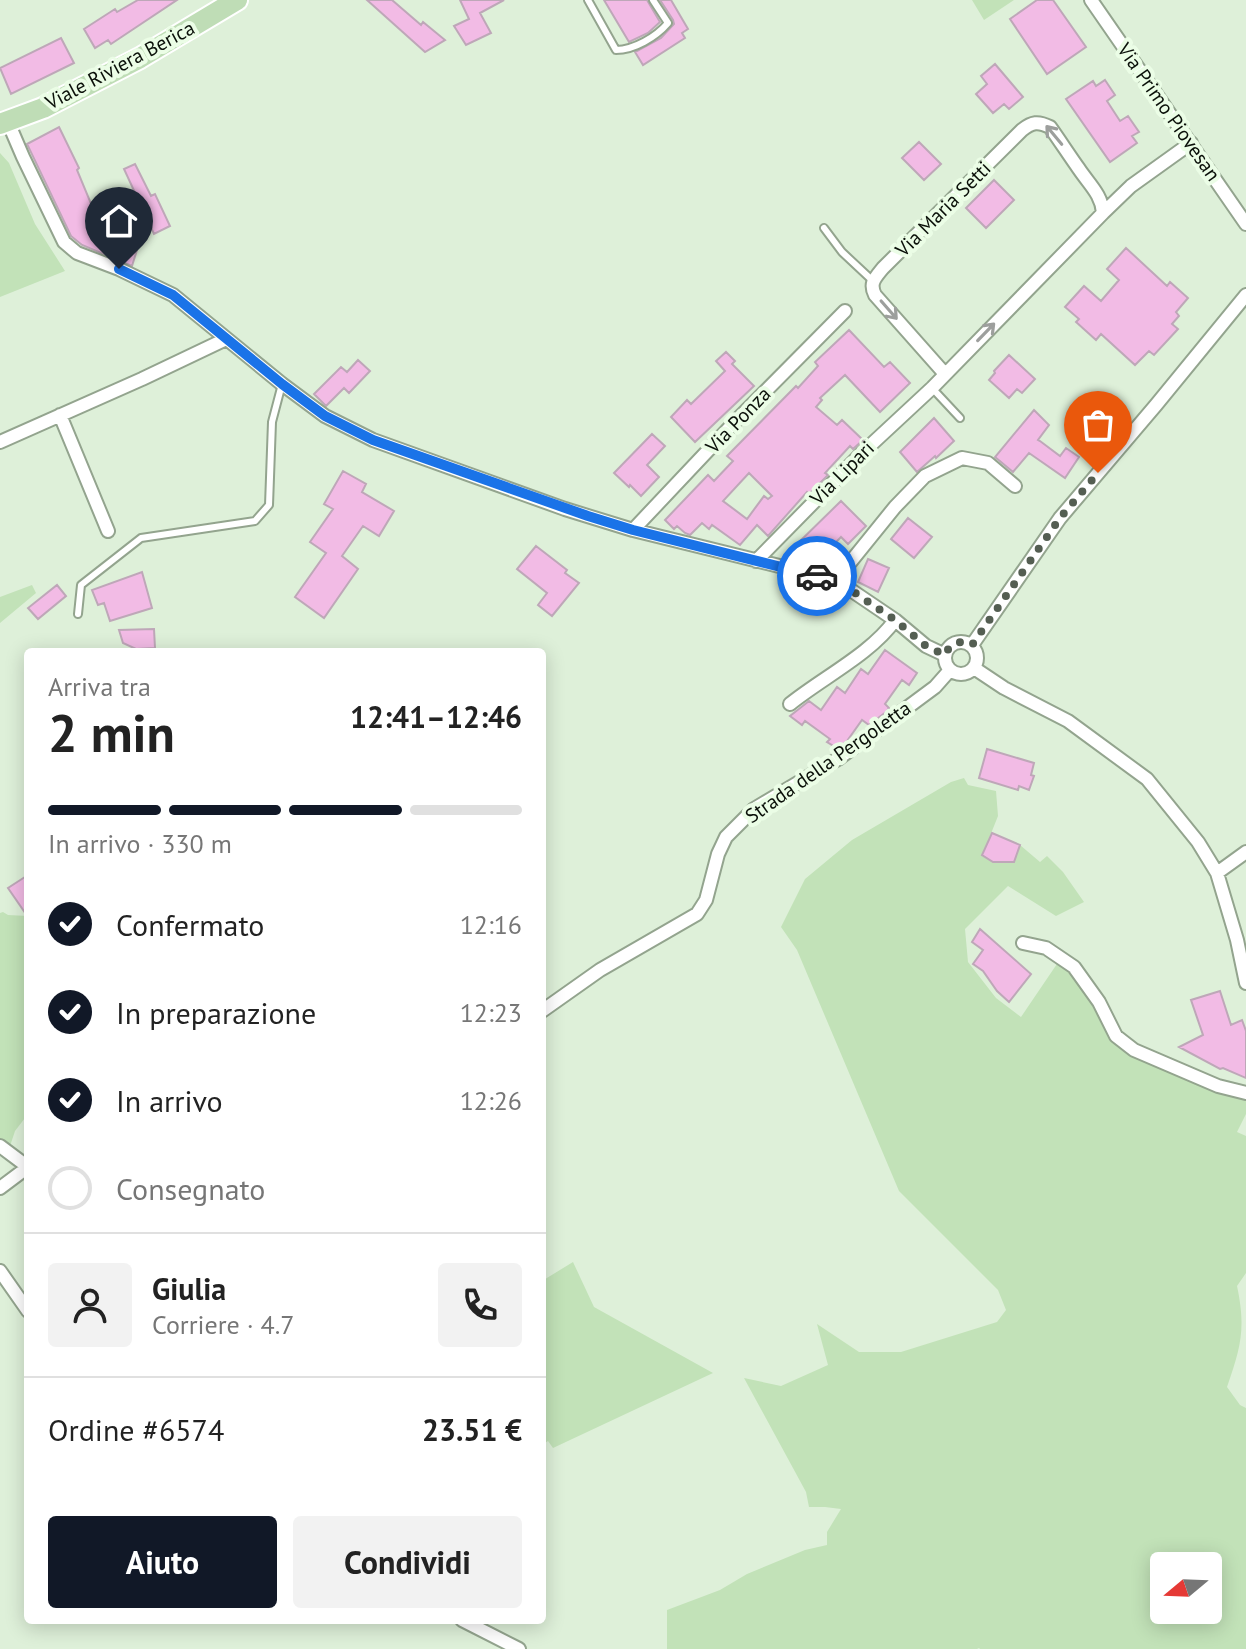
<!DOCTYPE html>
<html lang="it">
<head>
<meta charset="utf-8">
<style>
  :root { --surface:#fff; --page:#f2f2f2; --text:#222; --muted:#767676; --line:#e0e0e0; --accent:#111827 }
  body { margin:0; font-family:"PT Sans",sans-serif; background:var(--page); color:var(--text); height:100vh; display:flex; flex-direction:column; font-size:30px; white-space:nowrap }
  * { box-sizing:border-box; margin:0 }
  p { font-size:26px; color:var(--muted) }
  .icon { flex:none; width:44px; height:44px; fill:none; stroke:currentColor; stroke-width:2; stroke-linecap:round; stroke-linejoin:round }
  .map { position:relative; flex:1; overflow:hidden }
  .drawer { position:absolute; left:24px; top:648px; width:522px; height:976px; display:flex; flex-direction:column; background:var(--surface); border-radius:8px; box-shadow:0 4px 20px #0003 }
  .drawer>* { flex:none }
  .needle { width:52px; rotate:251deg }
  .controls { position:absolute; left:1150px; top:1552px; display:grid; gap:16px }
  .controls a { display:grid; place-items:center; width:72px; height:72px; border-radius:8px; background:var(--surface); box-shadow:0 4px 20px #0003; font-size:40px }
  .pin { position:absolute; display:grid; place-items:center; width:68px; height:68px; color:#fff; margin:-82px -34px; border-radius:50% 50% 50% 0; rotate:-45deg; box-shadow:0 0 8px #0007 }
  .pin .icon { rotate:45deg }
  .courier { position:absolute; display:grid; place-items:center; width:80px; height:80px; margin:-40px; border:6px solid #1a73e8; border-radius:50%; background:#fff; color:#222; box-shadow:0 2px 10px #0007 }
  .head em { font-style:normal; font-weight:700 }
  .head div { display:flex; flex-direction:column-reverse }
  .head { display:flex; align-items:center; justify-content:space-between; height:136px; padding:0 24px }
  h1 { font-size:52px; font-weight:700; line-height:60px }
  .bar { display:grid; grid-template-columns:repeat(4,1fr); gap:12px 8px; align-content:center; height:96px; padding:0 24px }
  .bar i { height:10px; border-radius:6px; background:var(--line) }
  .bar .current { background:var(--accent) }
  .bar p { grid-column:span 4 }
  .line { display:flex; align-items:center; gap:20px; padding:0 24px; border-top:2px solid var(--line) }
  .line div { flex:1 }
  .round { display:grid; place-items:center; flex:none; width:84px; height:84px; border-radius:8px; background:var(--page) }
  ol { padding:0 24px; list-style:none }
  li { display:flex; align-items:center; gap:24px; height:88px }
  li p { margin-inline-start:auto }
  li .icon { padding:8px; border-radius:50%; background:var(--accent); color:#fff; stroke-width:4 }
  li:last-child { color:var(--muted) }
  li i { width:44px; height:44px; border:4px solid var(--line); border-radius:50% }
  .button { display:flex; gap:16px; margin-top:auto; padding:16px 24px }
  .button a { flex:1; height:92px; border-radius:8px; background:var(--accent); color:#fff; font-size:32px; font-weight:700; line-height:92px; text-align:center }
  .button a+a { background:var(--page); color:var(--text) }
  .map>svg:first-child { display:block }
  .green { fill:#c2e2b8; fill-rule:evenodd }
  .building { fill:#f2bbe5; stroke:#bea7b8; stroke-width:2; fill-rule:evenodd }
  .lines { fill:none; stroke-linecap:round; stroke-linejoin:round }
  .service-casing { stroke:#93a48e; stroke-width:10 }
  .minor-casing { stroke:#93a48e; stroke-width:16 }
  .primary-casing { stroke:#fff; stroke-width:24 }
  .service { stroke:#fff; stroke-width:6 }
  .minor { stroke:#fff; stroke-width:12 }
  .primary { stroke:#bfddb6; stroke-width:20 }
  .oneway { stroke:#9d9f9d }
  .done { stroke:#545e52; stroke-width:8; stroke-dasharray:0 14.4 }
  .route { stroke:#1a73e8; stroke-width:10 }
  .labels { text-anchor:middle; dominant-baseline:central; stroke-width:8; stroke-linejoin:round; paint-order:stroke }
  .street-label { font-size:20px; fill:#0a1009; stroke:#ebfde6 }
</style>
</head>
<body>
<div class="map">
<svg width="1246" height="1649" viewBox="0 0 1246 1649">
  <rect width="100%" height="100%" fill="#def0d9"/>
  <path class="green" d="M972 0H1014L984 20Z
    M0 153 9 163 35 224 65 271 0 297Z
    M32 585 36 593 0 623V597Z
    M964 778 968 785 996 791 998 816 982 856 993 862H1014L1020 845 1040 862 1047 856 1063 872 1084 902 1056 916 1008 886 965 929 968 962 996 998 1021 1017 1061 958 1116 1036 1246 1093V1114L1237 1132 1246 1136V1273L1237 1286C1246 1328 1241 1347 1227 1387L1240 1405 1246 1408V1649H980L979 1648 977 1649H667V1610L720 1590 747 1574 805 1550 827 1545V1532L841 1509 825 1507H809L806 1492 744 1378 781 1386 828 1365 817 1324 859 1352H901L997 1322 1006 1310 998 1290 899 1191 797 950 781 927 805 879 852 840 951 782ZM1164 1566H1208V1610H1164Z
    M3 912 8 915 28 916V1114L15 1131 10 1146 0 1138V913Z
    M573 1262 594 1307 713 1373 553 1448 548 1441 542 1445V1281Z"/>
  <path class="building" d="M138 0H177L111 44 108 40 95 48 84 29 115 9 117 12Z
    M367 0H392L421 25 423 22 445 40 425 52Z
    M460 0H504L480 13 491 33 466 45 454 26 469 19Z
    M604 0H647L660 22 648 33 629 42Z
    M660 0H671L688 29 682 33 685 38 643 65 635 52 661 38 674 24 673 20Z
    M1037 0H1053L1086 47 1047 74 1010 19Z
    M61 38 74 63 11 94 0 68Z
    M995 64 1023 97 1009 109 1004 104 993 113 976 94 987 84 981 76Z
    M1105 80 1115 95 1107 101 1120 121 1128 116 1139 132 1132 136 1137 143 1110 162 1066 99 1093 81 1096 86Z
    M59 127 79 168 77 170 106 240 137 250 132 266 82 245 71 236 27 144Z
    M919 142 941 164 924 180 902 158Z
    M135 164 151 196 155 194 170 226 154 234 124 169Z
    M994 180 1014 200 986 228 966 208Z
    M1126 248 1167 286 1170 282 1188 298 1176 312 1179 316 1172 324 1178 329 1154 355 1149 351 1135 365 1101 334 1096 340 1076 322 1079 319 1065 307 1084 286 1101 301 1119 280 1107 269Z
    M849 330 884 367 890 362 910 383 880 412 845 375 820 398 822 400 816 407 837 425 842 420 863 440 853 449 850 446 825 473 828 475 809 494 807 492 768 536 757 525 740 545 712 525 709 529 702 523 690 535 685 533 677 526 674 529 665 520 708 475 714 481 733 461 727 456 796 386 798 388 818 366 815 362ZM749 473 772 496 768 499 764 496 747 519 723 501Z
    M726 352 735 361 732 364 754 386 695 442 671 417 687 400 691 404 725 371 716 361Z
    M1009 355 1035 379 1022 393 1017 389 1009 398 989 380 995 373 994 371Z
    M358 360 370 371 349 393 344 388 326 406 314 394 341 367 347 372Z
    M1034 410 1049 425 1038 440 1040 441 1060 456 1066 448 1079 457 1065 478 1029 453 1013 472 995 457Z
    M934 418 954 441 936 458 935 456 917 472 900 452Z
    M652 434 665 446 647 465 659 477 641 496 630 485 629 487 614 473Z
    M343 471 366 484 362 492 394 511 379 536 363 526 342 556 358 569 324 618 295 597 326 553 310 542 333 509 324 504Z
    M841 501 866 526 848 544 841 537 814 565 807 564 802 559 804 556 794 547Z
    M908 518 932 537 914 558 891 539Z
    M536 546 567 570 565 573 579 583 552 616 538 605 547 593 517 569Z
    M868 559 889 568 878 592 858 582Z
    M142 572 152 608 110 621 104 603 98 605 92 590Z
    M57 585 66 596 38 619 28 608Z
    M154 629 155 648 136 649 123 643 119 630Z
    M885 650 917 673 909 685 902 680 885 704 889 708 886 712 869 725 862 720 847 741 837 748 827 742 830 739 805 721 802 725 790 716 809 701 821 710 837 687 845 693 861 669 868 674Z
    M987 749 1034 763 1031 775 1034 776 1029 790 1019 786 1018 790 979 778Z
    M992 833 1020 845 1014 862H993L982 855Z
    M28 875V917L8 888Z
    M980 929 1031 974 1009 1002 997 991 983 971 973 964 983 950 972 942Z
    M1220 991 1231 1025 1242 1020 1246 1031V1078L1223 1068 1220 1069 1179 1047 1203 1035 1191 1000Z"/>
  <g class="lines">
    <g class="service-casing">
      <path id="service" d="M588 0 616 50C634 50 656 37 668 23L653 0
        M824 228 842 252 873 281
        M932 388 960 418
        M78 614 81 585 141 538 255 521 269 505 272 422 282 384"/>
    </g>
    <g class="minor-casing">
      <path id="minor" d="M1091 0 1246 224
        M8 122 23 157 64 242 77 253 119 269 173 295 282 384 325 416 373 440 565 509 633 530 836 580 895 620 926 646 945 655
        M1103 213 1131 186 1191 143
        M60 415 108 531
        M0 442 142 379 226 339
        M633 530 732 425 845 311
        M756 561 861 454 932 388 1103 213C1102 195 1089 184 1079 169 1069 155 1060 141 1050 127 1038 121 1032 122 1022 130L883 268C875 278 869 283 875 295L945 374
        M836 580 895 507 925 476 962 458 988 463 1015 486
        M945 658a16 16 0 1 1 32 0a16 16 0 1 1-32 0Z
        M972 645 1060 518 1156 405 1246 295
        M974 668 1004 688 1068 721 1147 779 1198 842 1217 873 1237 940 1246 983
        M790 704C822 678 871 654 895 620
        M1217 873 1246 852
        M1023 943 1046 948 1074 967 1099 1002 1116 1036 1134 1050 1218 1086 1246 1093
        M542 1011 600 970 697 914 706 900 718 854 726 837 754 809 838 759 935 687 950 670
        M0 1146 28 1167
        M0 1188 28 1167
        M0 1271 28 1311
        M462 1620 519 1649"/>
    </g>
    <g class="primary-casing">
      <path id="primary" d="M0 124 43 108 140 58 237 0"/>
    </g>
    <use href="#service" class="service"/>
    <use href="#minor" class="minor"/>
    <use href="#primary" class="primary"/>
  </g>
  <defs><path id="oneway-shaft" d="M-6 0H5M1.5-3L5.5 0L1.5 3" fill="none" stroke-width="1.6" stroke-linecap="round" stroke-linejoin="round" transform="scale(2)"/></defs>
  <g class="oneway">
    <use href="#oneway-shaft" transform="translate(1054 135) rotate(-130)"/>
    <use href="#oneway-shaft" transform="translate(889 310) rotate(49)"/>
    <use href="#oneway-shaft" transform="translate(986 332) rotate(-46)"/>
  </g>
  <g class="lines">
    <path class="done" d="M817 576 836 580 895 620 926 646 945 655C950 643 960 639 972 645L1060 518 1098 473"/>
    <path class="route" d="M119 269 173 295 282 384 325 416 373 440 588 516 633 530 817 576"/>
  </g>
  <g class="labels">
    <g class="street-label">
      <text transform="translate(120 65) rotate(-28)">Viale Riviera Berica</text>
      <text transform="translate(1169 112) rotate(55)">Via Primo Piovesan</text>
      <text transform="translate(943 209) rotate(-45)">Via Maria Setti</text>
      <text transform="translate(738 420) rotate(-46)">Via Ponza</text>
      <text transform="translate(842 473) rotate(-45)">Via Lipari</text>
      <text transform="translate(828 762) rotate(-35)">Strada della Pergoletta</text>
    </g>
  </g>
</svg>
<div class="controls">
<a><svg class="needle" viewBox="-14 -14 28 28"><path d="M0-13l5 13h-10z" fill="#e53935"/><path d="M0 13l5-13h-10z" fill="#767676"/></svg></a>
</div>
<div class="pin" style="left:1098px;top:473px;background:#ea580c"><svg class="icon" aria-label="bag" viewBox="0 0 24 24"><path d="M5 8h14l-1 12H6zM9 8a3 3 0 0 1 6 0"/></svg></div>
<div class="pin" style="left:119px;top:269px;background:#1f2937"><svg class="icon" aria-label="home" viewBox="0 0 24 24"><path d="M3 11l9-7 9 7M6 9v11h12V9"/></svg></div>
<div class="courier" style="left:817px;top:576px"><svg class="icon" aria-label="car" viewBox="0 0 24 24"><path d="M5 17H2v-5l4-1 3-4h7l3 4 3 1v5h-3M9 17h6M6 11h13"/><circle cx="7" cy="17" r="2"/><circle cx="17" cy="17" r="2"/></svg></div>
<section class="drawer">
<div class="head"><div><h1>2 min</h1><p>Arriva tra</p></div><em>12:41–12:46</em></div>
<div class="bar"><i class="current"></i><i class="current"></i><i class="current"></i><i></i><p>In arrivo · 330 m</p></div>
<ol>
<li><svg class="icon" aria-label="check" viewBox="0 0 24 24"><path d="M5 12l5 5 9-10"/></svg>Confermato<p>12:16</p></li>
<li><svg class="icon" aria-label="check" viewBox="0 0 24 24"><path d="M5 12l5 5 9-10"/></svg>In preparazione<p>12:23</p></li>
<li><svg class="icon" aria-label="check" viewBox="0 0 24 24"><path d="M5 12l5 5 9-10"/></svg>In arrivo<p>12:26</p></li>
<li><i></i>Consegnato</li>
</ol>
<div class="line" style="height:144px"><a class="round"><svg class="icon" aria-label="person" viewBox="0 0 24 24"><circle cx="12" cy="8" r="4"/><path d="M4 21q1-7 8-7t8 7"/></svg></a><div><b>Giulia</b><p>Corriere · 4.7</p></div><a class="round"><svg class="icon" aria-label="phone" viewBox="0 0 24 24"><path d="M5 4h4l2 5-3 2q2 4 5 5l2-3 5 2v4C11 20 4 13 5 4z"/></svg></a></div>
<div class="line" style="height:104px"><div>Ordine #6574</div><b>23.51 €</b></div>
<div class="button"><a>Aiuto</a><a>Condividi</a></div>
</section>
</div>
</body>
</html>
